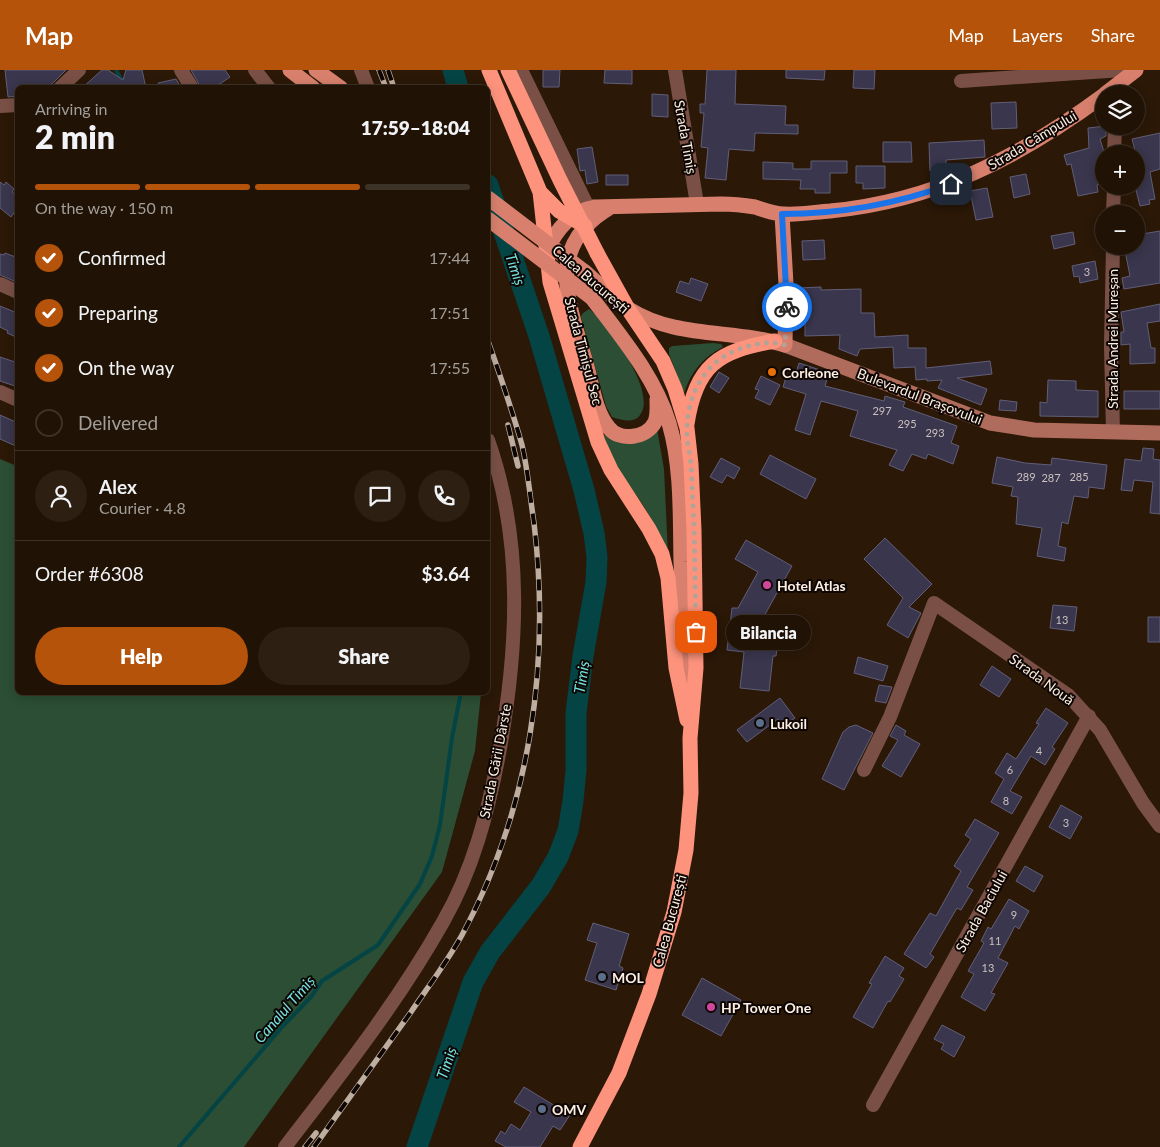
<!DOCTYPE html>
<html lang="en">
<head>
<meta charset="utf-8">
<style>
  :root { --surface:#201205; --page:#2d2013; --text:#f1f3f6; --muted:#a29e9a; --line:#3d3227; --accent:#b45309 }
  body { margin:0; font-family:Lato,sans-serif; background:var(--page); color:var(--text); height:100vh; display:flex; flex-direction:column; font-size:19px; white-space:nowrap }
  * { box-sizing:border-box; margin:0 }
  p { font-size:16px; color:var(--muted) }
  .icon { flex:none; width:28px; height:28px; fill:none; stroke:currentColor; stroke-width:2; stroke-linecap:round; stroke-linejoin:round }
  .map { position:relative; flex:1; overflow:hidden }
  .side { position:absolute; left:15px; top:15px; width:475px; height:610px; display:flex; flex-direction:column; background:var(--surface); border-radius:8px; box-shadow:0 2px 12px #0003,0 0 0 1px var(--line) }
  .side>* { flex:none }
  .tools { position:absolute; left:1095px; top:15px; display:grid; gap:10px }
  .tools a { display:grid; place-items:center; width:50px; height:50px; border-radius:50%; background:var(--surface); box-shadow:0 2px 12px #0003,0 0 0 1px var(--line); font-size:25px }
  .pin { position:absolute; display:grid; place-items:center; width:42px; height:42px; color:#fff; margin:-21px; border-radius:10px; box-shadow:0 2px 8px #0006 }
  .courier { position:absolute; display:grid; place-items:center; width:50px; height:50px; margin:-25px; border:4px solid #1a73e8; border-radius:50%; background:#fff; color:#222; box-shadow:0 1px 6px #0007 }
  .bubble { position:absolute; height:35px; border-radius:18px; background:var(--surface); box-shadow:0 2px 12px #0003,0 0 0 1px var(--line); font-size:16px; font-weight:800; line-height:35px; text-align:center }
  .headline em { font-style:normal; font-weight:800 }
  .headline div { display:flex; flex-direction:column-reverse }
  .headline { display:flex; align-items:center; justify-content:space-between; height:85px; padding:0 20px }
  h1 { font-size:32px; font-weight:800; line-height:38px }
  .bar { display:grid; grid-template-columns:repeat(4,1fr); gap:8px 5px; align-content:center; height:60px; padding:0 20px }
  .bar i { height:6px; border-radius:4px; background:var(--line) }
  .bar .on { background:var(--accent) }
  .bar p { grid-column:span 4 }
  .line { display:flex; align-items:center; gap:12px; padding:0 20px; border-top:1px solid var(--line) }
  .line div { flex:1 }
  .round { display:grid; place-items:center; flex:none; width:52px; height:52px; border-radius:26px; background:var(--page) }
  ol { padding:0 20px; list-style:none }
  li { display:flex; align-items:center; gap:15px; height:55px }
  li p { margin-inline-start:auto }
  li .icon { padding:5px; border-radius:50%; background:var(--accent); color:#fff; stroke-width:4 }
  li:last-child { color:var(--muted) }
  li i { width:28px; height:28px; border:2px solid var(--line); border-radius:50% }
  .primary-button { display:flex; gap:10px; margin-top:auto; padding:10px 20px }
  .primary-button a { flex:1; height:58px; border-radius:30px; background:var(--accent); color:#fff; font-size:20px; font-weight:800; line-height:58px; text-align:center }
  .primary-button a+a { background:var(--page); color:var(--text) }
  header { display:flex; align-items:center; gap:30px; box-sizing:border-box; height:70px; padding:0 25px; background:var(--accent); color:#fff }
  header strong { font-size:24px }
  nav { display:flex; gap:28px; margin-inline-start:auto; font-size:18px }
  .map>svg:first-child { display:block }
  .green { fill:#2b4e34 }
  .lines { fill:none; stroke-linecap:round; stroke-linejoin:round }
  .stream { stroke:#044445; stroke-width:4 }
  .river { stroke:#044445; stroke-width:21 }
  .building { fill:#39364d; stroke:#615e78 }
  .street { stroke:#7a5046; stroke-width:14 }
  .secondary { stroke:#af6b5c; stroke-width:15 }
  .primary { stroke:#d8806d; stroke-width:15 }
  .highway { stroke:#fd937d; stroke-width:15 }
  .rail-casing { stroke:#beaea2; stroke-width:5.5 }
  .rail { stroke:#0e0602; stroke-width:4; stroke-dasharray:11; stroke-linecap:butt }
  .primary-bridge { stroke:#d8806d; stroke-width:15 }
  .highway-bridge { stroke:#fd937d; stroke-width:15 }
  .done { stroke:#b3a396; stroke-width:5; stroke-dasharray:0 9 }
  .route { stroke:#1a73e8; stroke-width:6 }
  .food-dot { fill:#e8710a; stroke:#0e0602; stroke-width:2 }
  .hotel-dot { fill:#d1479c; stroke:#0e0602; stroke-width:2 }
  .service-dot { fill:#5c6f8a; stroke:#0e0602; stroke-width:2 }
  .labels { text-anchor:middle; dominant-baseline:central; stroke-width:4; stroke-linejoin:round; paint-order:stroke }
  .number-label { font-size:11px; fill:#cbc0be }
  .street-label { font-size:14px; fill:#fceee3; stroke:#0e0602 }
  .poi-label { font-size:14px; font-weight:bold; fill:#fceee3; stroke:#0e0602; text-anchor:start }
  .water-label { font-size:15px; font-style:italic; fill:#74e4e5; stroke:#0e0602 }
</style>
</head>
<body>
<header>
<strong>Map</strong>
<nav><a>Map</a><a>Layers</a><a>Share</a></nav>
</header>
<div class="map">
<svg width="1160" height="1077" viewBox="0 0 1160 1077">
  <rect width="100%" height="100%" fill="#2b1807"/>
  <path class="green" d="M589 239C608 254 658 322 640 345 634 354 621 350 612 347L606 336 581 247 582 244Z
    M713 273 721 274 723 277C703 287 691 302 684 323L669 284V278L672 276Z
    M656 353 664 399 668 484C660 467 653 451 643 435 628 413 610 391 604 365L612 368Z
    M0 389 17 396 18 622 481 623 475 681 442 802 244 1077H0Z"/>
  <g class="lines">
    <path class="stream" d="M116 0 122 11
      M488 463V477
      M179 1077 282 957 311 927 322 911 378 875 420 814 432 786 440 755 452 668 461 622"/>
    <path class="river" d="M453 0 458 18
      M417 1077 473 912 490 882 541 816 558 787 568 761 573 731 576 700V643L583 586 596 512 597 487 594 463 584 420 539 266 488 115"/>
  </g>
  <path class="building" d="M5 0H66L53 13 44 18H18V26L8 27Z
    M102 0H108L123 10 126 0H142L146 18H82Z
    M191 0H225L230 7 214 18H201Z
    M543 0H560L559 17H543Z
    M605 0H632V14L604 13Z
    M707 0H736L735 34 786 36 785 55H798V64L755 63 754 81 729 79 726 110 705 108 708 78 701 77 704 43H700V34H705Z
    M786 0H825L824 10 786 8Z
    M854 0H875L874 19 853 18Z
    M176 9 181 18H159L158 13Z
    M652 24 668 25V47L652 46Z
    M1016 32 1017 58 992 59 991 33Z
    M1106 56V66L1100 69 1104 82V92L1095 94 1099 114 1097 115 1098 122 1078 126 1071 94 1067 95 1064 85 1089 78 1088 58Z
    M1160 63V99L1150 102 1155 129 1149 130 1150 134 1140 136 1136 120V84L1132 69Z
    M984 70 985 87 946 90V101H930L929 73Z
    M883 72H911L912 92H883Z
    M592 77 598 112 587 114 585 100 580 101 577 79Z
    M811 91H847V103H830V123H815V119H800L801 110 763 109V92L793 93V99H811Z
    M856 96H885V118L863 119V113H856Z
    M1026 104 1030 124 1014 128 1010 107Z
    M606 105H628V115H606Z
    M0 112 4 115 6 112 14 119 12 122 18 127V137L11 147 0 138Z
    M987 118 993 147 976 150 970 121Z
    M1160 161V213L1124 219 1122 208 1130 206 1124 176H1136V165Z
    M1073 162 1075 174 1054 179 1051 166Z
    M824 170 825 189 803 190 802 171Z
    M5 183 18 188V201L14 211 0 205V184L4 185Z
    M1095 191 1098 209 1080 213 1079 206 1074 207 1072 196Z
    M691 208 708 214 701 231 676 222 680 211 689 214Z
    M821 217V220L861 219V243H874L875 267 908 265V278H926V298L990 291 992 304 957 308 987 319 981 335 938 318 942 310 927 311V309L916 310 915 297 894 298 893 277 860 279 857 286 839 279 840 265 805 266V239H799V218Z
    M1160 234V251L1147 253 1151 278H1155V293L1130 294V274L1121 275V262H1124L1121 242Z
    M0 236 17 243 18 241V268L7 263 8 261 0 257Z
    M0 287 18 293V317L0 311Z
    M799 293 829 303 825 316 884 331 885 326 905 332 903 337 957 356 951 373 959 376 953 394 928 384 926 389 912 384 903 401 889 395 897 380 850 366 858 341 821 331 810 365 795 360 806 324 783 317 786 307 794 309Z
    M719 302 729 308 719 323 710 317Z
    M761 306 780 315 770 335 755 328 759 320 755 319Z
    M1048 310 1076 311V320L1098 321V347L1040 346V332L1047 333Z
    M1124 321H1160V339H1124Z
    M1000 330 1017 332 1016 341 999 340Z
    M0 345 18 353V377L0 369Z
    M1143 378 1154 379 1153 389 1160 390V444L1150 443 1153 412 1134 410 1132 421 1121 420 1125 389 1141 391Z
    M770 385 816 409 806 429 760 404Z
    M997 387 1025 393 1051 395 1052 388 1107 395 1104 419 1089 417 1088 428 1074 426 1068 454 1062 452 1058 476 1066 478 1064 491 1037 486 1042 458 1016 454 1018 427 1011 426 1013 417 992 413Z
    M721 388 740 398 734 409 727 405 722 413 710 407Z
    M885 468 932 514 909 537 921 543 908 568 887 555 903 528 864 489Z
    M746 470 792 496 763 548 781 550 776 586H773L769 621 740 618 744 582 727 580 732 538H738L758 502 735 489Z
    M1053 535 1077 537 1074 561 1050 558Z
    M1148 547H1160V572H1148Z
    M858 587 888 596 883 611 854 603Z
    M992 596 1011 609 999 627 980 615Z
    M879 615 892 617 886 633 875 631Z
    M780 628 795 648 783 656 778 649 747 672 737 660Z
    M1046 638 1068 653 1052 677 1055 679 1045 695 1031 686 1010 721 1022 727 1012 744 991 732 1004 709 995 703 1007 683 1016 689 1039 654 1036 653Z
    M856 655 873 663 844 720 822 709 843 662 849 657Z
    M896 655 906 661 904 665 920 674 901 707 882 696 898 670 890 666Z
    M1061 735 1082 747 1070 769 1049 757Z
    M975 749 999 763 967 817 973 820 961 840 957 838 930 884 934 887 926 898 904 884 930 843 936 846 961 801 954 796 971 769 965 765Z
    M1025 796 1043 806 1034 822 1016 811Z
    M1009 829 1029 841 1019 859 1015 856 998 888 1008 893 991 923 995 924 985 941 961 927 974 904 968 901 984 873 981 871 988 857 991 859Z
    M593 853 629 864 619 896 623 898 616 920 585 910 597 873 587 870Z
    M885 886 904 898 899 906 904 909 890 932 888 931 873 958 853 947 872 914 869 913Z
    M702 908 741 930 721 966 682 945Z
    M942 955 965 967 954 987 941 979 944 974 934 969Z
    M524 1017 570 1045 560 1060 553 1056 540 1077H506L495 1071 501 1061 505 1064 511 1054 520 1060 531 1042 514 1032Z"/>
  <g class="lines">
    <path class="street" d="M181 0 192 18
      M255 0 269 18
      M361 0 368 18
      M521 0 587 135 596 137
      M675 0 697 134
      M961 11 1122 0
      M60 18 79 0
      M0 36 18 35
      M1114 84 1115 56
      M1113 144 1114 116
      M1113 176 1111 276 1113 362
      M0 214 18 222
      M0 322 18 330
      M864 700 890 647 934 533 1068 625 1100 660 1143 733 1160 756
      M873 1035 1089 646
      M285 1077C341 1004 398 932 443 852 473 800 488 742 499 684 518 579 524 472 488 370"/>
    <path class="secondary" d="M785 275 990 353 1034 360 1160 363"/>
    <path class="primary" d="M290 0 313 18
      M316 0 341 18
      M1105 24 1136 0
      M611 137C543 176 569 233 586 293 592 313 595 342 609 358 620 372 647 368 655 352 658 345 657 337 657 329
      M546 181C557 159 571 141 596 137L721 134C732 134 743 135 755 137 764 140 775 144 784 144 800 145 815 142 830 141 935 131 1020 87 1104 25
      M585 202C599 214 613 229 629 239 676 269 734 259 785 275L786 214 782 144
      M592 228C621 267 654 305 669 353 682 397 680 447 681 492 683 539 686 585 688 632"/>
    <path class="highway" d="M489 0 540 122 550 212 598 372 611 400 649 459 662 484 668 508 676 598 687 650
      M540 122 559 141 585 156
      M687 354C696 295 718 281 775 271
      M580 1077 619 1003 649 924 674 842 686 780 691 723 690 668 696 598 694 460 691 394 687 358 675 319 663 291 628 239 597 183"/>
    <g class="rail-casing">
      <path id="rail" d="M379 0 386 18
        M388 0 394 18
        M508 355 518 396
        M305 1077 316 1063
        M314 1077C346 1032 379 987 411 942 428 917 447 892 462 865 530 739 551 595 534 453 530 427 528 401 522 375 512 340 500 305 488 271"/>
    </g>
    <use href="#rail" class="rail"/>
    <path class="primary-bridge" d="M488 128 585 202
      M488 149 592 228"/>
    <path class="highway-bridge" d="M508 0 560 110 597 183"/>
  </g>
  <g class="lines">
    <path class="done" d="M696 562C695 527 695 491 694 456 693 436 692 415 691 395 690 383 686 370 687 357 688 324 705 292 737 280 753 274 770 270 785 275L787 237"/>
    <path class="route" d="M787 237 782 144C839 144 897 134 951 114"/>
  </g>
  <circle class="food-dot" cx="772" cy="302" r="5"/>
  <g class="hotel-dot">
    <circle cx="767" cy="515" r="5"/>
    <circle cx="711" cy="937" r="5"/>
  </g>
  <g class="service-dot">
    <circle cx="760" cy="653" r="5"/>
    <circle cx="602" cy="907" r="5"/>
    <circle cx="542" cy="1039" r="5"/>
  </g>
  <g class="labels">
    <g class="number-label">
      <text x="1087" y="201">3</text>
      <text x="882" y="340">297</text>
      <text x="907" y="353">295</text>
      <text x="935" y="362">293</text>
      <text x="1026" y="406">289</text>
      <text x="1079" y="406">285</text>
      <text x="1051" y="407">287</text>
      <text x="1062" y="549">13</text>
      <text x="1039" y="680">4</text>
      <text x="1010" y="699">6</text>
      <text x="1006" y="730">8</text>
      <text x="1066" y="752">3</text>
      <text x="1014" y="844">9</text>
      <text x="995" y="870">11</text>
      <text x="988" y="897">13</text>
    </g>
    <g class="street-label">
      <text transform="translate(686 67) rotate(80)">Strada Timiș</text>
      <text transform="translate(1032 70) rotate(-31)">Strada Câmpului</text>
      <text transform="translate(591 209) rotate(41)">Calea București</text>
      <text transform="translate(1112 269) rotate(-90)">Strada Andrei Mureșan</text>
      <text transform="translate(584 281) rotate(75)">Strada Timișul Sec</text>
      <text transform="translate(920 326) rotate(21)">Bulevardul Brașovului</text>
      <text transform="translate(1042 609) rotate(36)">Strada Nouă</text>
      <text transform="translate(495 691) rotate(-79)">Strada Gării Dârste</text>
      <text transform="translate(981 841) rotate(-61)">Strada Baciului</text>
      <text transform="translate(669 851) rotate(-75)">Calea București</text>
    </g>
    <g class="poi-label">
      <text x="782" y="302">Corleone</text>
      <text x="777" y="515">Hotel Atlas</text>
      <text x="770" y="653">Lukoil</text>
      <text x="612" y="907">MOL</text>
      <text x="721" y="937">HP Tower One</text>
      <text x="552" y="1039">OMV</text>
    </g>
    <g class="water-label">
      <text transform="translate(516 199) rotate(71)">Timiș</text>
      <text transform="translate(581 607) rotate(-81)">Timiș</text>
      <text transform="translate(284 939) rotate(-49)">Canalul Timiș</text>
      <text transform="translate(446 993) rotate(-71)">Timiș</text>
    </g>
  </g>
</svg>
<div class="tools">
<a><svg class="icon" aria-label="layers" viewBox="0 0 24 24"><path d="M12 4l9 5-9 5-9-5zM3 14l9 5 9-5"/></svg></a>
<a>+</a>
<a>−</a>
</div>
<div class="pin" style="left:696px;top:562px;background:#ea580c"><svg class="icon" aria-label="bag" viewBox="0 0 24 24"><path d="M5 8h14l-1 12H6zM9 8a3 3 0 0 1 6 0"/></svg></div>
<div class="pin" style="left:951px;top:114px;background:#1f2937"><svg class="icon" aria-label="home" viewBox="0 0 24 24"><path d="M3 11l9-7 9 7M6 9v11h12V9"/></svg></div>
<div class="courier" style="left:787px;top:237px"><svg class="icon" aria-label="bike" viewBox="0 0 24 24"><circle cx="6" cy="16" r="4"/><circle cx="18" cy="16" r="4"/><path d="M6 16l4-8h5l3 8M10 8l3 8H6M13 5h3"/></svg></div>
<div class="bubble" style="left:726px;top:545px;width:85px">Bilancia</div>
<section class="side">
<div class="headline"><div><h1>2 min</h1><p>Arriving in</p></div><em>17:59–18:04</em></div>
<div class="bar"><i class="on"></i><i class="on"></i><i class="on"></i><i></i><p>On the way · 150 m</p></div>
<ol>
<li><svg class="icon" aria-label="check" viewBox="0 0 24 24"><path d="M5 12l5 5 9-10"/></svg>Confirmed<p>17:44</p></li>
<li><svg class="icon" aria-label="check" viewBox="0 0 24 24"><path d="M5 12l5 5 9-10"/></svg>Preparing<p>17:51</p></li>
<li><svg class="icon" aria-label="check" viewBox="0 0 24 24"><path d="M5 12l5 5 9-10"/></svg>On the way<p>17:55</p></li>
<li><i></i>Delivered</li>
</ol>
<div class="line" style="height:90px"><a class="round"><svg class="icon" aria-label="person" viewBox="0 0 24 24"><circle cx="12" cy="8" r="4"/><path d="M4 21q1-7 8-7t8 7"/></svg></a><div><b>Alex</b><p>Courier · 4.8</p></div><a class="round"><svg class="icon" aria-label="chat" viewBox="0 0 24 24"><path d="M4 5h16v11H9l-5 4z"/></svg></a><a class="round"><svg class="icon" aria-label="phone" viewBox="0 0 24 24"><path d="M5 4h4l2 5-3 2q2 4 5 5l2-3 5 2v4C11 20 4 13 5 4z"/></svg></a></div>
<div class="line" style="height:65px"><div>Order #6308</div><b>$3.64</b></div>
<div class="primary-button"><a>Help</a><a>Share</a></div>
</section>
</div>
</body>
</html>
